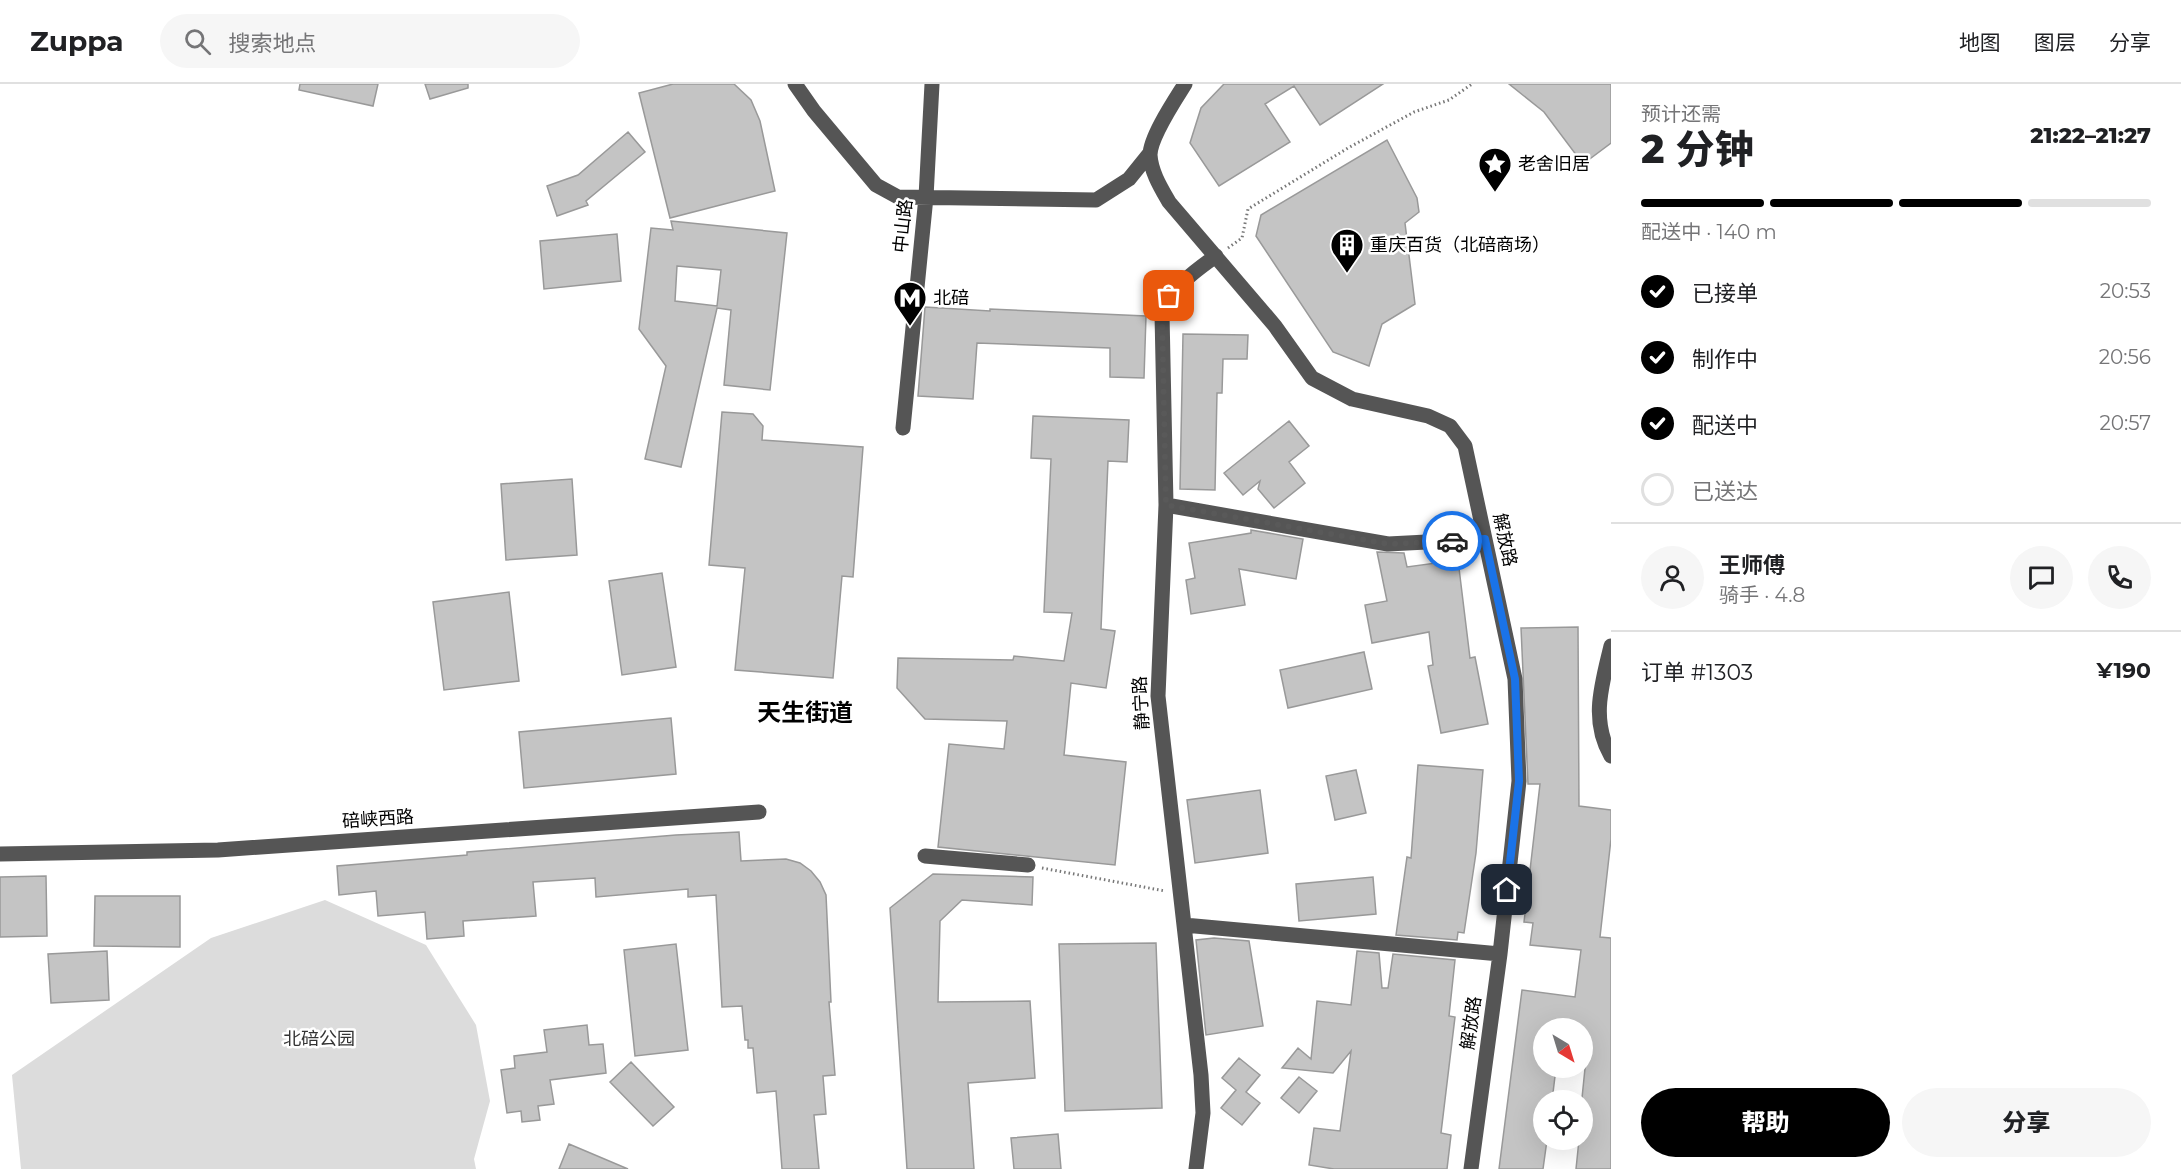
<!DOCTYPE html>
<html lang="zh">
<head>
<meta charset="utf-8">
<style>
  :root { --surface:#fff; --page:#f6f6f6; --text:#202124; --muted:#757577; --line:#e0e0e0; --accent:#000 }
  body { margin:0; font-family:Montserrat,"Noto Sans SC",sans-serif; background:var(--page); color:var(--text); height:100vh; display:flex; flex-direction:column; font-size:22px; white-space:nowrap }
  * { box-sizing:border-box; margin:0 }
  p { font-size:20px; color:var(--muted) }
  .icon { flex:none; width:33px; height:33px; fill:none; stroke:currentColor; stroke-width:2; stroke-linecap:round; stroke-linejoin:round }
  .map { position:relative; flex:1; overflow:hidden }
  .details { display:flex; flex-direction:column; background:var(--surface); width:570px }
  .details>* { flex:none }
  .needle { width:39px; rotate:142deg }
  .controls { position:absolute; left:1533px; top:934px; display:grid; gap:12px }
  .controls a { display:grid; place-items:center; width:60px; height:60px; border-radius:50%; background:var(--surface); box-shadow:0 6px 24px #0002; font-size:30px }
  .pin { position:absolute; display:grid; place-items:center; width:51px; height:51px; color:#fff; margin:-26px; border-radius:12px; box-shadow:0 3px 9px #0006 }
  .courier { position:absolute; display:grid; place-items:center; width:60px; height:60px; margin:-30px; border:4px solid #1a73e8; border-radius:50%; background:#fff; color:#222; box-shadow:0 2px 8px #0007 }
  .summary em { font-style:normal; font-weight:800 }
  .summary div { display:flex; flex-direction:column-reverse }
  .summary { display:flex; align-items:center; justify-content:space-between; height:102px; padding:0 30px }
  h1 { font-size:39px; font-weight:800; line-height:45px }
  .bar { display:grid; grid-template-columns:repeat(4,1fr); gap:9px 6px; align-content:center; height:72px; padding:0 30px }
  .bar i { height:8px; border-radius:4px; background:var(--line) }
  .bar .selected { background:var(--accent) }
  .bar p { grid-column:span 4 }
  .line { display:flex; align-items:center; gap:15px; padding:0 30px; border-top:2px solid var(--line) }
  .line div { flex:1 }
  .round { display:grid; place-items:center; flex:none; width:63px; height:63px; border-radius:32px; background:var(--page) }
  ol { padding:0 30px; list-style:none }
  li { display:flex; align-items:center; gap:18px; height:66px }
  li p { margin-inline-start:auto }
  li .icon { padding:6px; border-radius:50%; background:var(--accent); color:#fff; stroke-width:4 }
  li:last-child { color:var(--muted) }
  li i { width:33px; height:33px; border:3px solid var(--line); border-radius:50% }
  .button { display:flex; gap:12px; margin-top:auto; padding:12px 30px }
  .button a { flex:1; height:69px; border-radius:36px; background:var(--accent); color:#fff; font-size:24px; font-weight:800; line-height:69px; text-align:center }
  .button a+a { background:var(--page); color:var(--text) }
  header { display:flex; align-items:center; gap:36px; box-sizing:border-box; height:84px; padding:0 30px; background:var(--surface); border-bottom:2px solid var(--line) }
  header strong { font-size:28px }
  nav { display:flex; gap:33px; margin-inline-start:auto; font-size:21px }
  .search { width:420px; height:54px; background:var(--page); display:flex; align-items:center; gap:15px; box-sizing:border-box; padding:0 21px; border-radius:33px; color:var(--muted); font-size:22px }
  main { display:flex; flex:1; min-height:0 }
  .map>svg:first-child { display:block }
  .green { fill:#dcdcdc }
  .building { fill:#c4c4c4; stroke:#999; stroke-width:1.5; fill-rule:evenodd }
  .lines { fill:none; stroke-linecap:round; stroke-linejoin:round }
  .path { stroke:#777; stroke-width:3; stroke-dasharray:1.5 3; stroke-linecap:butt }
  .minor { stroke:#555; stroke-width:15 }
  .done { stroke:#595959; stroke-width:6; stroke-dasharray:0 10.8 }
  .route { stroke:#1a73e8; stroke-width:8 }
  .labels { text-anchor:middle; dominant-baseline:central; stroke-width:5; stroke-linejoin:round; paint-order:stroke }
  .poi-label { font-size:18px; fill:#000; stroke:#fff; text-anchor:start }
  .street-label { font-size:18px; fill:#000; stroke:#fff }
  .park-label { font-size:18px; fill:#333; stroke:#fff }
  .district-label { font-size:24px; font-weight:bold; fill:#000; stroke:#fff }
</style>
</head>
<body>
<header>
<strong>Zuppa</strong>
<div class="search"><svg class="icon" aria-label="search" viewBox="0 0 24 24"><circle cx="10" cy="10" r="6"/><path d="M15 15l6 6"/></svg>搜索地点</div>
<nav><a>地图</a><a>图层</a><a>分享</a></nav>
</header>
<main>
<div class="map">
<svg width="1611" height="1085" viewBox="0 0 1611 1085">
  <rect width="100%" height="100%" fill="#fff"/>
  <path class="green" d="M325 816 426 861 476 941 490 1017 474 1075 476 1085H21L12 991 211 854Z"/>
  <path class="building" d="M300 0H378L373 22 299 6Z
    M425 0H468V4L430 15Z
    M673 0H734L751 16 760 37 775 107 670 134 639 9Z
    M1224 0H1383L1320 41 1294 2 1265 20 1290 58 1219 102 1190 59 1201 24Z
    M1509 0H1611V59L1583 80 1544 28Z
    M628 48 645 68 586 117 588 121 557 132 547 102 578 91Z
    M1387 56 1417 114 1419 128 1405 139 1415 220 1382 240 1369 282 1333 268 1256 152 1261 131Z
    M671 137 787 149 770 306 724 301 731 226 717 224 681 383 645 375 666 282 639 245 651 144 673 146ZM677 182 721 186 717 222 675 217Z
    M617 150 621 197 544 205 540 157Z
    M925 223 990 227V225L1146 232 1144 294 1110 293V264L977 259 973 315 918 312Z
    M1183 250 1248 251 1247 275H1223L1222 309H1217L1215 406 1180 405Z
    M722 328 753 330 763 342 762 356 863 363 853 493 842 492 833 594 735 586 745 484 709 481Z
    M1033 332 1129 336 1127 378 1108 377 1101 545 1115 547 1106 604 1071 599 1064 671 1126 678 1115 781 938 763 949 660 1004 665 1007 637 925 635 897 604 898 574 1013 576 1014 572 1064 577 1072 529 1044 528 1051 375 1031 374Z
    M1289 337 1309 362 1289 378 1305 399 1274 424 1258 405 1260 397 1243 411 1224 389Z
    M572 395 577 471 506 476 501 400Z
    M1251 446 1303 455 1296 495 1239 485 1245 521 1191 530 1186 496 1195 494 1189 459 1251 449Z
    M1377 468 1404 469 1407 483 1458 476 1470 574 1475 573 1488 640 1441 649 1428 582 1433 581 1429 548 1372 559 1365 521 1387 517Z
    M662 489 676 583 622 591 609 497Z
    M509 508 519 597 444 606 433 518Z
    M1578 543 1579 722 1611 726V755L1600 853 1611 854V1085H1576L1579 1056H1582V1014L1588 955 1582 954V945H1544V984H1556L1552 1017H1544V1056H1547L1543 1085H1499L1522 906 1575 913 1581 866 1530 861 1533 839 1524 838 1540 700H1528L1521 544Z
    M1364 568 1372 605 1288 624 1280 586Z
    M671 634 676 690 524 704 519 648Z
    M1418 681 1483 686 1476 769 1464 849 1458 848 1457 856 1396 851 1407 773 1411 774Z
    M1356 686 1366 729 1335 736 1326 692Z
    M1260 706 1268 769 1195 779 1187 716Z
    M739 748 741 777 786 775 800 779 811 787 820 798 826 811 831 918H829L835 991 823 992 826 1030 814 1031 819 1085H782L776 1007 757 1009 753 964H748V956H745L742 922 722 923 716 811 688 813V805L596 813 595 794 533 798 536 832 463 837 464 852 427 855 425 828 378 832 376 807 339 811 337 782 467 771V768L676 751Z
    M933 790 1033 793 1032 821 962 816 940 837 938 918 1030 917 1035 994 968 999 974 1085H907L890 824Z
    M46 792 47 852 0 853V793Z
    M1373 793 1376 830 1299 837 1296 800Z
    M95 812H180V863L94 862Z
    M1214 854 1249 857 1263 942 1206 951 1196 856Z
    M1156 859 1162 1024 1065 1027 1059 860Z
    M676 860 688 966 635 972 624 866Z
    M107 867 109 916 51 919 48 870Z
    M1357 867 1379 869 1382 904H1388L1393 870 1455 876 1449 932 1455 933 1441 1049 1451 1051 1447 1085H1334L1309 1081 1314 1044 1340 1047 1351 967 1333 989 1282 984 1298 964 1311 975 1317 917 1351 921Z
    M587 941 589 961 603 960 606 989 550 996 554 1020 538 1022 540 1036 522 1038 521 1027 507 1029 501 986 515 984 514 972 547 968 544 946Z
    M1239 974 1260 991 1246 1008 1260 1019 1242 1041 1221 1024 1236 1006 1222 994Z
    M631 978 674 1023 653 1042 610 998Z
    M1299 993 1317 1007 1299 1029 1281 1014Z
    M1058 1050 1061 1085H1014L1011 1054Z
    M569 1060 628 1085H559Z"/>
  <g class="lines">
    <path class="path" d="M1228 164 1242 154 1248 125 1348 64 1414 28 1449 16 1472 0
      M1042 784 1165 807"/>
    <path class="minor" d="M795 0 814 27 876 101 898 113 1096 116 1129 95 1150 69
      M1185 0C1175 16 1150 53 1150 71 1151 88 1161 104 1169 118L1275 242 1312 294 1352 315 1428 332 1450 342 1465 362 1515 595 1519 697 1500 870 1471 1085
      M903 344 926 113 932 0
      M1166 421 1388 460 1485 455
      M1611 562C1602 600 1590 636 1611 672
      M0 770 218 766 759 728
      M925 772 1028 781
      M1184 841 1500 870
      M1196 1085 1203 1029 1201 991 1158 612 1166 421 1162 230C1174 202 1192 189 1216 172"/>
  </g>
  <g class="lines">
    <path class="done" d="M1169 212 1162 230 1166 421 1388 460 1452 457"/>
    <path class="route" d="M1452 457 1485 455 1515 595 1519 697 1507 806"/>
  </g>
  <defs>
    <g id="sight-pin" transform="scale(1.725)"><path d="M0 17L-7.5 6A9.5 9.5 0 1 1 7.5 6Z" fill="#000" stroke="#fff"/><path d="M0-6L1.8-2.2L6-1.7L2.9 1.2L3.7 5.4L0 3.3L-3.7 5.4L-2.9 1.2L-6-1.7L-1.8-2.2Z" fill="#fff"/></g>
    <g id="building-pin" transform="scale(1.725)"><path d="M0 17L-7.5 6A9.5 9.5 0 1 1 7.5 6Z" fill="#000" stroke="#fff"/><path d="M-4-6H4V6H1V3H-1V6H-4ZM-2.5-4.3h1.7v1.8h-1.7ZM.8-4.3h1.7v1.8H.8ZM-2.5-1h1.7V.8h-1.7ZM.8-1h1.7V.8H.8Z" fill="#fff"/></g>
    <g id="metro-pin" transform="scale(1.725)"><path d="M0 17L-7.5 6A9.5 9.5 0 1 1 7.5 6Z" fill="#000" stroke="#fff"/><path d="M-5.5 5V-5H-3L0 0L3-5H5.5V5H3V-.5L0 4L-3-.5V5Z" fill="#fff"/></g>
  </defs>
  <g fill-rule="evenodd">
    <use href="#sight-pin" x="1495" y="80"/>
    <use href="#building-pin" x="1347" y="161"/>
    <use href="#metro-pin" x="910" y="214"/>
  </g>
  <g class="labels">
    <g class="poi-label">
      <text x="1518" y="80">老舍旧居</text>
      <text x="1370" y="161">重庆百货（北碚商场）</text>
      <text x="933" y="214">北碚</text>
    </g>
    <g class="street-label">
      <text transform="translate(903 142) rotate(-84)">中山路</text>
      <text transform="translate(1505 456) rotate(78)">解放路</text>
      <text transform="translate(1141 619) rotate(-93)">静宁路</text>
      <text transform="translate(378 735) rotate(-4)">碚峡西路</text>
      <text transform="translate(1471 939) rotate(-82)">解放路</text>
    </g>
    <g class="park-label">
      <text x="319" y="955">北碚公园</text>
    </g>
    <g class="district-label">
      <text x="805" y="628">天生街道</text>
    </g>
  </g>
</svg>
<div class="controls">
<a><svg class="needle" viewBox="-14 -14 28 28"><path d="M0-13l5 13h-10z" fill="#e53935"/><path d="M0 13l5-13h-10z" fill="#757577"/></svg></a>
<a><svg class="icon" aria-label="locate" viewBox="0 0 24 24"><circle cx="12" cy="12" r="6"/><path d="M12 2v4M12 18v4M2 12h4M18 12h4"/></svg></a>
</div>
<div class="pin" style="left:1169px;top:212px;background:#ea580c"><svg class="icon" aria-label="bag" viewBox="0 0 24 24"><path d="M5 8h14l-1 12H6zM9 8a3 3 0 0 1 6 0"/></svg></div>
<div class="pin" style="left:1507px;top:806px;background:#1f2937"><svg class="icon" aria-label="home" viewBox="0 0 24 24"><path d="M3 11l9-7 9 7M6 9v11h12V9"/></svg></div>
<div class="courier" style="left:1452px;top:457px"><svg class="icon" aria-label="car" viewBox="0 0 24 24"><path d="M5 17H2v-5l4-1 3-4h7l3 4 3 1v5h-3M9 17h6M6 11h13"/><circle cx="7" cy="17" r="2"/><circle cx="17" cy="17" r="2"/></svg></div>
</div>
<section class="details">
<div class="summary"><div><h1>2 分钟</h1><p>预计还需</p></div><em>21:22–21:27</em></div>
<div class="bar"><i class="selected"></i><i class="selected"></i><i class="selected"></i><i></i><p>配送中 · 140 m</p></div>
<ol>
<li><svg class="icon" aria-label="check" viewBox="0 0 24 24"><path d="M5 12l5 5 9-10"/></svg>已接单<p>20:53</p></li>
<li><svg class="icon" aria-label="check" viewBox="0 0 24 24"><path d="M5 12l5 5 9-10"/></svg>制作中<p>20:56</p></li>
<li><svg class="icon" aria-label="check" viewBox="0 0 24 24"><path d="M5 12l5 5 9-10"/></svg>配送中<p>20:57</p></li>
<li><i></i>已送达</li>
</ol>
<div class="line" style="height:108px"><a class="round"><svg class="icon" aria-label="person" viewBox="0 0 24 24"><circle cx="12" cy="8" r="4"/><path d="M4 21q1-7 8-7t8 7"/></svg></a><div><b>王师傅</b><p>骑手 · 4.8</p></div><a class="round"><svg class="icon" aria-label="chat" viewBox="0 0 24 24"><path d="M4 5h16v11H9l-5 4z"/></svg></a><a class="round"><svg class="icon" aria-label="phone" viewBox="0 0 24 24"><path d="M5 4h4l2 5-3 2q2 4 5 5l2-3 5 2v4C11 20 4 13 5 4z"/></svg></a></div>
<div class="line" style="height:78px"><div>订单 #1303</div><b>¥190</b></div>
<div class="button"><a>帮助</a><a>分享</a></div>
</section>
</main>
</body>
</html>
